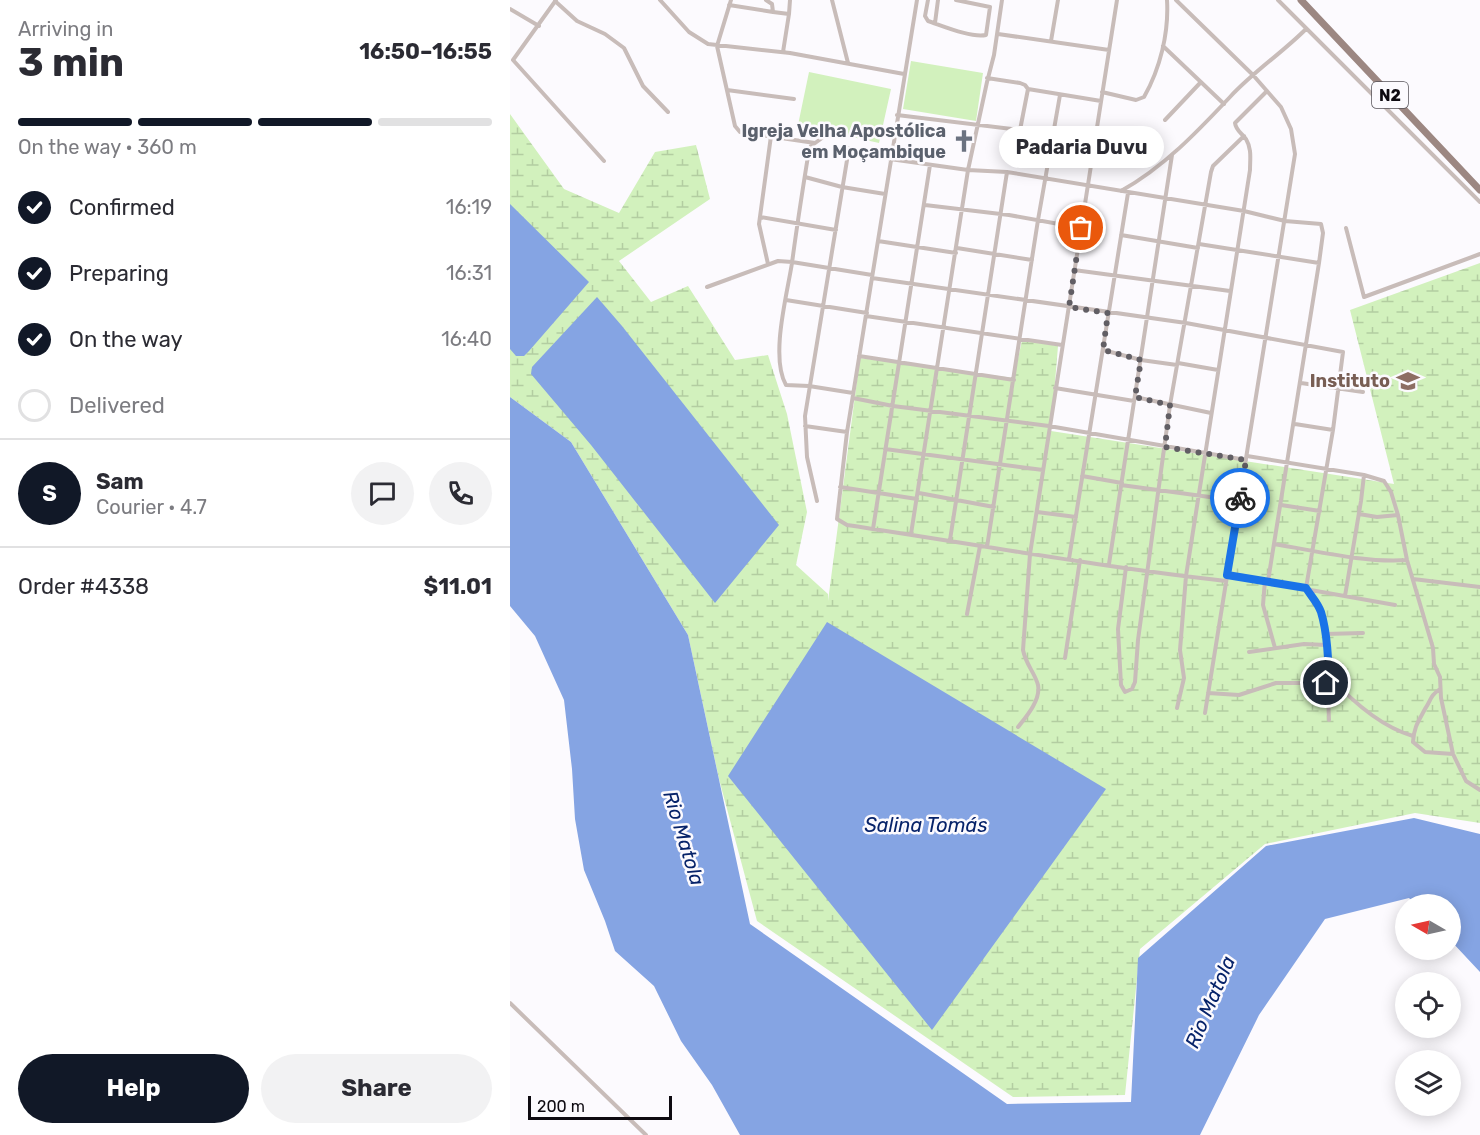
<!DOCTYPE html>
<html lang="en">
<head>
<meta charset="utf-8">
<style>
  :root { --surface:#fff; --page:#f2f2f3; --text:#2b2b33; --muted:#7c7c81; --line:#e1e1e2; --accent:#111827 }
  body { margin:0; font-family:Rubik,sans-serif; background:var(--page); color:var(--text); height:100vh; display:flex; flex-direction:column; font-size:22px; white-space:nowrap }
  * { box-sizing:border-box; margin:0 }
  p { font-size:20px; color:var(--muted) }
  .icon { flex:none; width:33px; height:33px; fill:none; stroke:currentColor; stroke-width:2; stroke-linecap:round; stroke-linejoin:round }
  .map { position:relative; flex:1; overflow:hidden }
  .panel { display:flex; flex-direction:column; background:var(--surface); width:510px }
  .panel>* { flex:none }
  .needle { width:39px; rotate:279deg }
  .fabs { position:absolute; left:885px; top:894px; display:grid; gap:12px }
  .fabs a { display:grid; place-items:center; width:66px; height:66px; border-radius:50%; background:var(--surface); box-shadow:0 3px 15px #0003; font-size:30px }
  .scale { position:absolute; left:18px; bottom:15px; width:144px; box-sizing:border-box; padding-left:6px; border:3px solid #0e0a11; border-top:0; font-size:16px; line-height:21px; white-space:nowrap; color:#0e0a11; -webkit-text-stroke:4px #fcfafe; paint-order:stroke }
  .pin { position:absolute; display:grid; place-items:center; width:51px; height:51px; color:#fff; margin:-26px; border:3px solid #fff; border-radius:50%; box-shadow:0 2px 6px #0007 }
  .courier { position:absolute; display:grid; place-items:center; width:60px; height:60px; margin:-30px; border:4px solid #1a73e8; border-radius:50%; background:#fff; color:#222; box-shadow:0 2px 8px #0007 }
  .bubble { position:absolute; height:42px; border-radius:21px; background:var(--surface); box-shadow:0 3px 15px #0003; font-size:20px; font-weight:700; line-height:42px; text-align:center }
  .summary em { font-style:normal; font-weight:700 }
  .summary div { display:flex; flex-direction:column-reverse }
  .summary { display:flex; align-items:center; justify-content:space-between; height:102px; padding:0 18px }
  h1 { font-size:39px; font-weight:700; line-height:45px }
  .bar { display:grid; grid-template-columns:repeat(4,1fr); gap:9px 6px; align-content:center; height:72px; padding:0 18px }
  .bar i { height:8px; border-radius:4px; background:var(--line) }
  .bar .active { background:var(--accent) }
  .bar p { grid-column:span 4 }
  .line { display:flex; align-items:center; gap:15px; padding:0 18px; border-top:2px solid var(--line) }
  .line div { flex:1 }
  .round { display:grid; place-items:center; flex:none; width:63px; height:63px; border-radius:32px; background:var(--page) }
  ol { padding:0 18px; list-style:none }
  li { display:flex; align-items:center; gap:18px; height:66px }
  li p { margin-inline-start:auto }
  li .icon { padding:6px; border-radius:50%; background:var(--accent); color:#fff; stroke-width:4 }
  li:last-child { color:var(--muted) }
  li i { width:33px; height:33px; border:3px solid var(--line); border-radius:50% }
  .primary-button { display:flex; gap:12px; margin-top:auto; padding:12px 18px }
  .primary-button a { flex:1; height:69px; border-radius:36px; background:var(--accent); color:#fff; font-size:24px; font-weight:700; line-height:69px; text-align:center }
  .primary-button a+a { background:var(--page); color:var(--text) }
  main { display:flex; flex:1; min-height:0 }
  .map>svg:first-child { display:block }
  .green { fill:#d2f1bd }
  .wetland { fill:url(#wetland-marsh) }
  .water { fill:#85a4e3 }
  .lines { fill:none; stroke-linecap:round; stroke-linejoin:round }
  .street { stroke:#c8bcb9; stroke-width:4 }
  .primary { stroke:#9c8782; stroke-width:7 }
  .done { stroke:#615e64; stroke-width:6; stroke-dasharray:0 10.8 }
  .route { stroke:#1a73e8; stroke-width:8 }
  .labels { text-anchor:middle; dominant-baseline:central; stroke-width:5; stroke-linejoin:round; paint-order:stroke }
  .shield { fill:#fcfafe; stroke:#555258; stroke-width:1.5 }
  .shield-label { font-size:16px; font-weight:bold; fill:#0e0a11 }
  .worship-label { font-size:18px; font-weight:bold; fill:#5b616d; stroke:#fcfafe; text-anchor:end }
  .education-label { font-size:18px; font-weight:bold; fill:#785e54; stroke:#fcfafe; text-anchor:end }
  .water-label { font-size:20px; font-style:italic; fill:#07236a; stroke:#fcfafe }
</style>
</head>
<body>
<main>
<section class="panel">
<div class="summary"><div><h1>3 min</h1><p>Arriving in</p></div><em>16:50–16:55</em></div>
<div class="bar"><i class="active"></i><i class="active"></i><i class="active"></i><i></i><p>On the way · 360 m</p></div>
<ol>
<li><svg class="icon" aria-label="check" viewBox="0 0 24 24"><path d="M5 12l5 5 9-10"/></svg>Confirmed<p>16:19</p></li>
<li><svg class="icon" aria-label="check" viewBox="0 0 24 24"><path d="M5 12l5 5 9-10"/></svg>Preparing<p>16:31</p></li>
<li><svg class="icon" aria-label="check" viewBox="0 0 24 24"><path d="M5 12l5 5 9-10"/></svg>On the way<p>16:40</p></li>
<li><i></i>Delivered</li>
</ol>
<div class="line" style="height:108px"><b class="round" style="background:var(--accent);color:#fff">S</b><div><b>Sam</b><p>Courier · 4.7</p></div><a class="round"><svg class="icon" aria-label="chat" viewBox="0 0 24 24"><path d="M4 5h16v11H9l-5 4z"/></svg></a><a class="round"><svg class="icon" aria-label="phone" viewBox="0 0 24 24"><path d="M5 4h4l2 5-3 2q2 4 5 5l2-3 5 2v4C11 20 4 13 5 4z"/></svg></a></div>
<div class="line" style="height:78px"><div>Order #4338</div><b>$11.01</b></div>
<div class="primary-button"><a>Help</a><a>Share</a></div>
</section>
<div class="map">
<svg width="970" height="1135" viewBox="0 0 970 1135">
  <defs>
    <pattern id="wetland-marsh" width="20" height="14" patternUnits="userSpaceOnUse" patternTransform="scale(1.5)"><rect width="20" height="14" fill="#d2f1bd"/><path d="M1 5h8M5 5V1M11 12h8M15 12V8" fill="none" stroke="#b3cda1"/></pattern>
  </defs>
  <rect width="100%" height="100%" fill="#fcfafe"/>
  <path class="green" d="M401 61 473 73 466 121 393 109Z
    M299 72 381 89 369 143 288 125Z"/>
  <path class="wetland" d="M0 114 54 189 109 213 145 152 186 145 200 199 109 261 141 302 178 286 225 360 258 355 277 414 297 512 286 565 318 594V601L350 358 504 378 512 340 548 346 541 431 884 484 840 310 970 263V823L905 813 755 844 630 949 615 1095 503 1097 247 921 209 779 178 635 61 442 0 397Z"/>
  <path class="water" d="M0 204 79 282 19 351 14 356H6L0 349Z
    M87 297 112 326 269 525 205 603 81 445 21 374 22 367Z
    M0 397 61 442 178 635 240 924 497 1104 621 1102 628 958 756 846 904 818 970 834V972L941 941 940 904H905L899 898 815 919 749 1015 690 1135H230L202 1085 171 1041 144 986 105 951 95 921 74 870 65 819 62 769 54 700 25 636 0 606Z
    M317 622 596 789 422 1030 218 776Z"/>
  <g class="lines">
    <path class="street" d="M46 0 3 60 94 161
      M150 0 179 32 198 44 280 53 394 74
      M221 0 207 46 225 126 230 132 305 143
      M322 0 338 63
      M407 0 337 432 327 519 337 525C464 544 590 567 716 581
      M418 0 415 16 418 21C433 26 461 38 476 35L480 7 446 0
      M666 0 743 75 771 107 781 129 785 154 695 713
      M768 0 970 202
      M45 1 67 21 95 34 114 48 133 86 158 112
      M219 5 263 12 262 4 256 0
      M0 9 29 26
      M263 12 279 14 280 0
      M425 23 428 0
      M488 34 599 50
      M541 41 548 0
      M653 46 714 104
      M273 52 279 14
      M477 78 510 83 515 85 518 89 591 101
      M518 89 510 130 543 137
      M217 90 284 99
      M592 92 626 100 634 97C650 69 659 33 657 0
      M387 115 510 130
      M655 120 691 82
      M312 138 301 146 299 150C293 187 287 225 282 263 277 295 260 357 276 385L299 386 343 393
      M380 159 458 170 497 172 734 211 775 221 811 224 813 233 809 263 758 581
      M295 177 332 187 375 194
      M611 191C654 167 687 132 720 97 743 72 772 53 796 29
      M415 205 499 215 571 228
      M250 217 326 230
      M836 228 854 297 970 254
      M611 235 688 248
      M368 241 446 253
      M689 244 809 263
      M447 248 522 260
      M258 264 249 224 261 136
      M564 270 720 291
      M362 278 676 323 833 352 823 430 796 588 812 615 816 645 819 720
      M197 287 268 261 282 262 362 275
      M276 300 357 313
      M356 316 552 345
      M593 350 631 360 667 365
      M349 356 504 380
      M668 363 708 370
      M791 383 853 392
      M545 388 624 401
      M625 397 701 413
      M343 398 383 406 539 426 736 460
      M785 424 823 430
      M295 426 337 432
      M375 449 533 470
      M737 456 854 475 874 481 881 492 888 515 897 560 923 648 924 664 930 677 931 698 943 754 956 781 970 790
      M572 476 612 483
      M611 485 729 501
      M330 487 407 499
      M409 493 484 507
      M307 501 297 457 295 416 339 148
      M771 505 810 511
      M527 512 566 517
      M849 514 867 517 888 515
      M363 529 420 165
      M401 534 458 170 477 82 484 55 492 0
      M440 540 497 172
      M764 544C807 551 854 563 897 560
      M477 547 528 220 550 95
      M559 559 618 193
      M599 564 662 155
      M616 567 608 629 611 685 615 692 622 689 625 682 628 640 660 405 701 172 703 166 734 136
      M717 575 885 605
      M903 579 970 587
      M755 580 753 605 765 648
      M835 596 851 501 854 475
      M457 614 470 546
      M815 634 853 633
      M739 652 794 644 816 645
      M555 658 570 560
      M818 675C840 699 871 727 903 736
      M930 689C919 697 922 699 915 709 908 722 904 727 903 742L915 752 943 754
      M698 693 729 695 766 683H816
      M667 708 674 678 670 650 676 576 740 170C740 159 742 149 736 139 732 133 726 131 725 123L757 91
      M508 727C516 717 531 700 528 685 525 673 516 665 513 650L520 554 607 0
      M0 1003 136 1135"/>
    <path class="primary" d="M791 0 970 190"/>
  </g>
  <g class="lines">
    <path class="done" d="M571 228 559 307 598 313 593 350 631 360 625 397 660 405 655 447 736 460 730 498"/>
    <path class="route" d="M730 498 717 575 796 588C801 596 808 603 811 612 816 628 821 668 816 683"/>
  </g>
  <defs>
    <g id="church-bare" transform="scale(1.8)"><path d="M-1.2-6h2.4v3.5h3.3v2.4h-3.3V6h-2.4V-.1h-3.3v-2.4h3.3Z" fill="#6b7280" stroke="#fcfafe" stroke-width="2.5" paint-order="stroke"/></g>
    <g id="school-bare" transform="scale(1.8)"><path d="M0-5L7-2L0 1L-7-2ZM-4 1L0 2.5L4 1V4Q0 6-4 4Z" fill="#8d6e63" stroke="#fcfafe" stroke-width="2.5" paint-order="stroke"/></g>
  </defs>
  <g fill-rule="evenodd">
    <use href="#church-bare" x="454" y="141"/>
    <use href="#school-bare" x="898" y="381"/>
  </g>
  <g class="labels">
    <rect class="shield" x="862" y="82" width="36" height="26" rx="4.5"/>
    <g class="shield-label">
      <text x="880" y="95">N2</text>
    </g>
    <g class="worship-label">
      <text x="436" y="131">Igreja Velha Apostólica<tspan x="436" dy="21">em Moçambique</tspan></text>
    </g>
    <g class="education-label">
      <text x="880" y="381">Instituto</text>
    </g>
    <g class="water-label">
      <text x="416" y="825">Salina Tomás</text>
      <text transform="translate(174 838) rotate(73)">Rio Matola</text>
      <text transform="translate(700 1002) rotate(-67)">Rio Matola</text>
    </g>
  </g>
</svg>
<div class="fabs">
<a><svg class="needle" viewBox="-14 -14 28 28"><path d="M0-13l5 13h-10z" fill="#e53935"/><path d="M0 13l5-13h-10z" fill="#7c7c81"/></svg></a>
<a><svg class="icon" aria-label="locate" viewBox="0 0 24 24"><circle cx="12" cy="12" r="6"/><path d="M12 2v4M12 18v4M2 12h4M18 12h4"/></svg></a>
<a><svg class="icon" aria-label="layers" viewBox="0 0 24 24"><path d="M12 4l9 5-9 5-9-5zM3 14l9 5 9-5"/></svg></a>
</div>
<div class="scale">200 m</div>
<div class="pin" style="left:571px;top:228px;background:#ea580c"><svg class="icon" aria-label="bag" viewBox="0 0 24 24"><path d="M5 8h14l-1 12H6zM9 8a3 3 0 0 1 6 0"/></svg></div>
<div class="pin" style="left:816px;top:683px;background:#1f2937"><svg class="icon" aria-label="home" viewBox="0 0 24 24"><path d="M3 11l9-7 9 7M6 9v11h12V9"/></svg></div>
<div class="courier" style="left:730px;top:498px"><svg class="icon" aria-label="bike" viewBox="0 0 24 24"><circle cx="6" cy="16" r="4"/><circle cx="18" cy="16" r="4"/><path d="M6 16l4-8h5l3 8M10 8l3 8H6M13 5h3"/></svg></div>
<div class="bubble" style="left:489px;top:126px;width:165px">Padaria Duvu</div>
</div>
</main>
</body>
</html>
